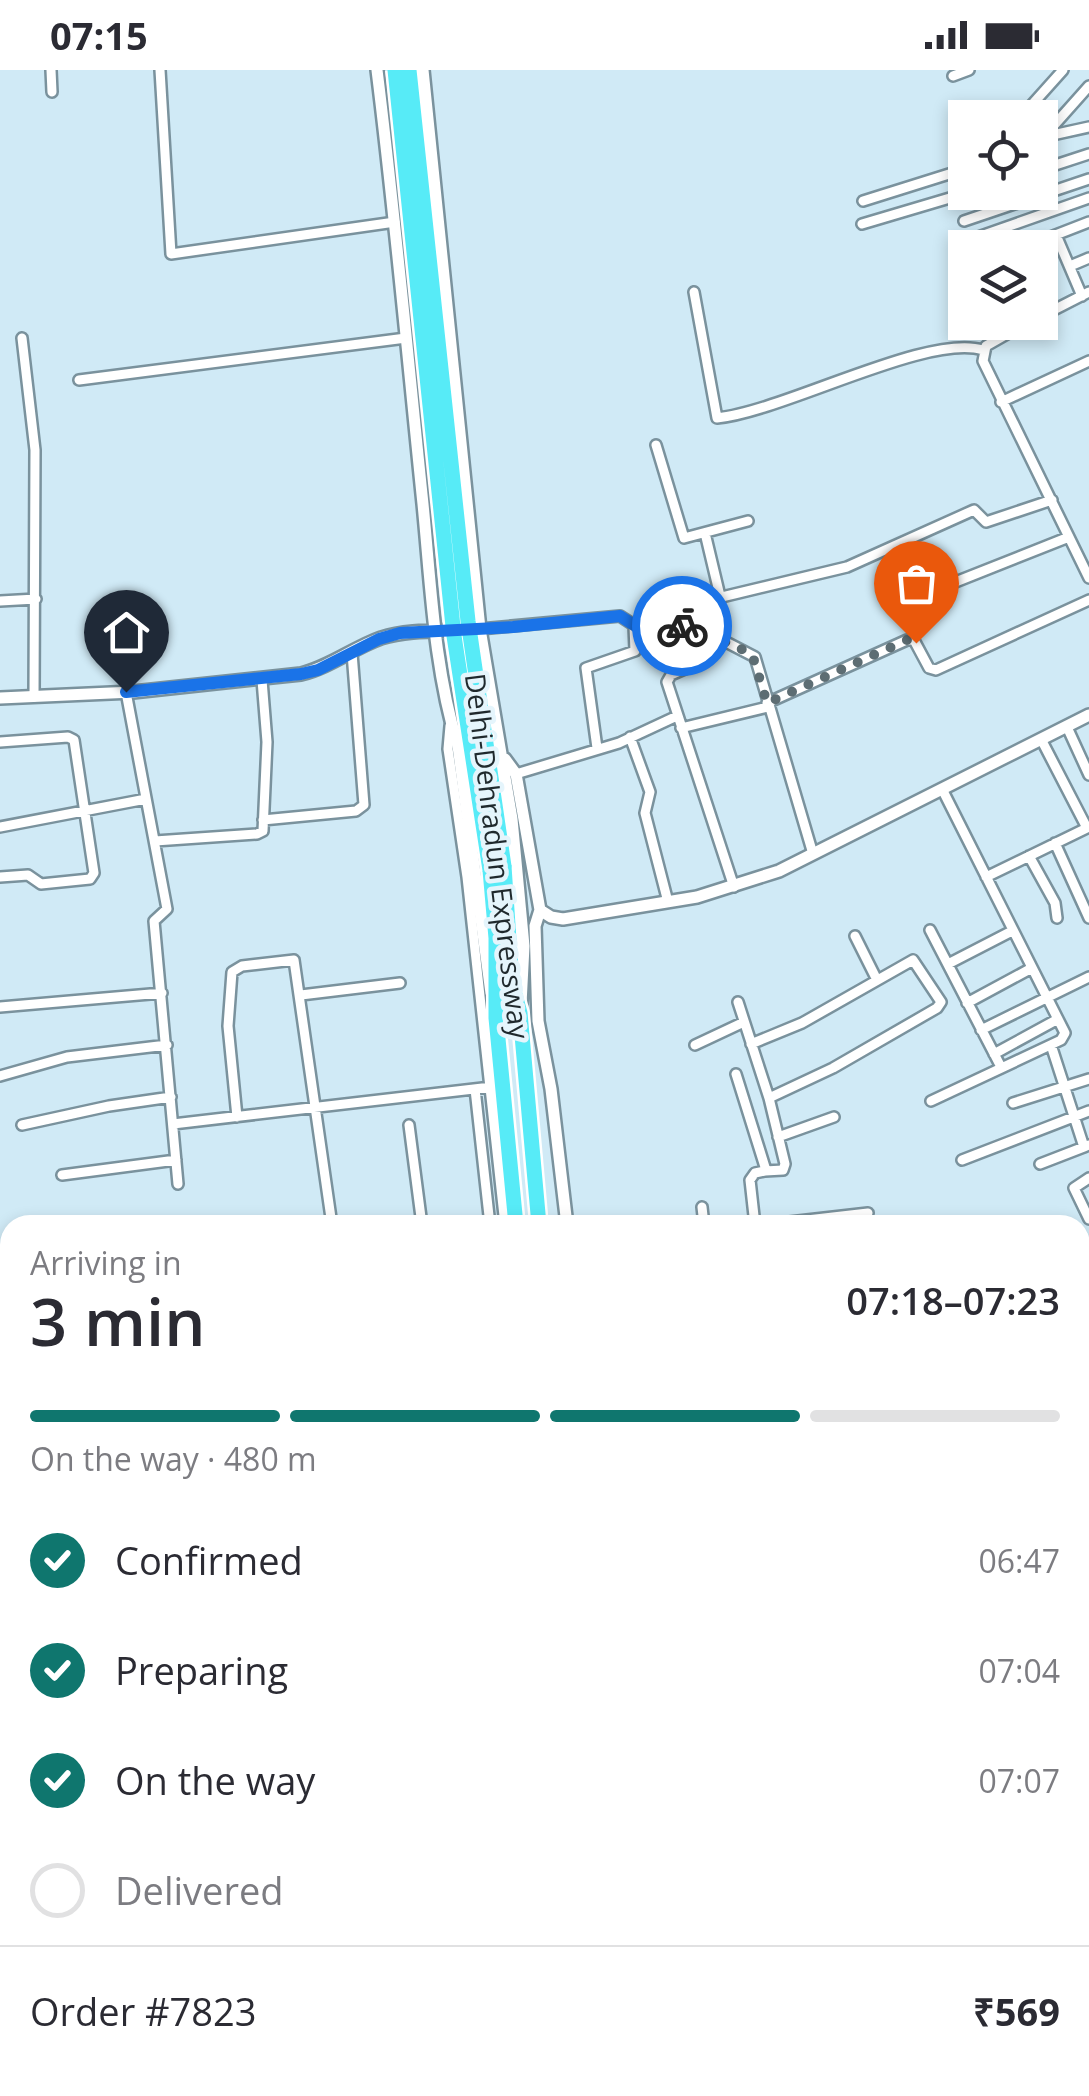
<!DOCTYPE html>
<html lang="en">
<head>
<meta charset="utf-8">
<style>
  :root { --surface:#fff; --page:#f2f2f3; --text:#2b2b33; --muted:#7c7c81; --line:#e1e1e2; --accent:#0f766e }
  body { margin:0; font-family:"Open Sans",sans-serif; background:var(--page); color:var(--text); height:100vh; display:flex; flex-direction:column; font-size:38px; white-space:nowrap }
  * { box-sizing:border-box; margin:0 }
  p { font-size:32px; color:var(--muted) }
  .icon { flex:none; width:55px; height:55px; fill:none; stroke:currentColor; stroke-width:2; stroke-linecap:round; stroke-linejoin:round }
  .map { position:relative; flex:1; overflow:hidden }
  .panel { position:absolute; left:0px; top:1145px; width:1090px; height:882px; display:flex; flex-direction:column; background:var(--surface); border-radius:30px 30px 0 0; box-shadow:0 5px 15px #0003 }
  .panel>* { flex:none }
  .buttons { position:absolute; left:948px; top:30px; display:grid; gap:20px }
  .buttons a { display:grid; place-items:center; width:110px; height:110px; border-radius:0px; background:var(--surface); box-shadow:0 5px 15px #0003; font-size:50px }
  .pin { position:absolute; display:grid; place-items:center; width:85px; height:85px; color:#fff; margin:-102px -42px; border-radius:50% 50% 50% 0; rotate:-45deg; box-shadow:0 0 10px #0007 }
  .pin .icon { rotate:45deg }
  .courier { position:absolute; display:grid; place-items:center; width:100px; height:100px; margin:-50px; border:8px solid #1a73e8; border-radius:50%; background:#fff; color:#222; box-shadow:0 2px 12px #0007 }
  .headline em { font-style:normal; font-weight:600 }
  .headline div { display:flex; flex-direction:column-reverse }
  .headline { display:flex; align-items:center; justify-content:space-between; height:170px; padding:0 30px }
  h1 { font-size:65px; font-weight:600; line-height:75px }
  .bar { display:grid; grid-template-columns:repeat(4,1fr); gap:15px 10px; align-content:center; height:120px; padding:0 30px }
  .bar i { height:12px; border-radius:8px; background:var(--line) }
  .bar .active { background:var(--accent) }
  .bar p { grid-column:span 4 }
  .line { display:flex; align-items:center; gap:25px; padding:0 30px; border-top:2px solid var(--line) }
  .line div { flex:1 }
  ol { padding:0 30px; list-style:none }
  li { display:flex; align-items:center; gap:30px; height:110px }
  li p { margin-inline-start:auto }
  li .icon { padding:10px; border-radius:50%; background:var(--accent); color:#fff; stroke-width:4 }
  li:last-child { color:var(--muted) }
  li i { width:55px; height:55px; border:5px solid var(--line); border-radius:50% }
  .status { display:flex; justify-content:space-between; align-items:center; height:70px; padding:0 50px; background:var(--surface); direction:ltr }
  .status svg { height:28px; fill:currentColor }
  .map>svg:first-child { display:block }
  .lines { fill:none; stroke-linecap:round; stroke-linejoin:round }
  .minor-casing { stroke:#7a929d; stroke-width:14 }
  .tertiary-casing { stroke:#7a929d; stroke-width:16 }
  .primary-casing { stroke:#fff; stroke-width:19 }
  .motorway-casing { stroke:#fff; stroke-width:20 }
  .minor { stroke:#fff; stroke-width:9 }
  .tertiary { stroke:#fff; stroke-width:11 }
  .primary { stroke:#9af3fa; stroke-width:14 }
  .motorway { stroke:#57ebf7; stroke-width:15 }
  .motorway-bridge-casing { stroke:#fff; stroke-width:20; stroke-linecap:butt }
  .motorway-bridge { stroke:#57ebf7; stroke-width:15 }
  .done { stroke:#5d6d73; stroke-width:10; stroke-dasharray:0 18 }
  .route { stroke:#1a73e8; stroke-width:12 }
  .labels { text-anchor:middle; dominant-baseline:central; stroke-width:9; stroke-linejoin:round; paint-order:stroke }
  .street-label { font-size:28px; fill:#1f292d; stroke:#e5f5fc }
</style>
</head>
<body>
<div class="status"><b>07:15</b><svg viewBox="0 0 49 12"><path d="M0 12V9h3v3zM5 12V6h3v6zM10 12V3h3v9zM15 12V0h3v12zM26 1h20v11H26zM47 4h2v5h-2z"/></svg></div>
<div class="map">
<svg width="1089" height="2026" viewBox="0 0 1089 2026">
  <rect width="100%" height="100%" fill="#d0eaf6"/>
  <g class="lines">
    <g class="minor-casing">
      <path id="minor" d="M51 0 52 22
        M160 0 171 184 395 152
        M953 6 969 0
        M1020 48 1063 0
        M1048 66 1089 57
        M1040 71 1089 16
        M1040 100 1089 84
        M863 131 965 99
        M964 151 1089 109
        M862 154 970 122
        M1056 165 1082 226
        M975 168 1089 128
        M1022 178 1089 152
        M1070 196 1089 188
        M694 222 717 348C785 341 927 263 983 280
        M1040 225 1050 242
        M1040 247 1089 222
        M1028 252 986 276 983 291 1089 508
        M22 268 35 380 34 627
        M79 310 406 268
        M1001 332 1089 291
        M656 375 684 468 748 451
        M705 463 720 526
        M953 513 1069 467
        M0 531 36 529
        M480 559 620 546 637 557 666 553 695 559 693 544 701 532 847 497 974 440 986 452 1052 430
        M695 559 700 583 696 594 671 605 667 612 734 817
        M698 572H726L755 587 813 784
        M126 622 167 839 154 851 178 1114
        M767 633 907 570H914L929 598 936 600 1089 530
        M450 656 448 679 467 807 505 1155
        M1067 657 1089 705
        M681 658 768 637
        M630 667 650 722 645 743 668 832
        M1042 671 1087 758
        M0 672 68 667 74 670 94 803 90 809 41 814 28 805 0 807
        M597 678 586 598 635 581 634 556
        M516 704 619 673 677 646
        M263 750 356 741 364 735 352 583
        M0 757 146 729
        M155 771 257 764 263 761 267 672 262 610
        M1055 773 1089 848
        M1029 786 1055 833 1057 848
        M986 807 1089 757
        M930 860 1001 997
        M855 866 877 910
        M948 894 1012 861
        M301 925 400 913
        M738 932 769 1028 785 1094 783 1100 765 1101
        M967 933 1030 899
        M0 937 162 923
        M981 960 1089 907
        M751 974 802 953 913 890 941 932 937 938 833 998 769 1028
        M695 975 744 952
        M1051 975 1084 1077 1089 1075
        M994 984 1058 949
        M736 1004 765 1097V1101L755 1103 750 1110 755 1155
        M0 1006 67 987 167 975
        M475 1019 490 1155
        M931 1031 1061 970 1065 963 942 719
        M1013 1033 1089 1009
        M237 1047 228 956 232 902 242 896 294 890 332 1155
        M173 1054 491 1017
        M22 1055 109 1036 171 1027
        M409 1055 422 1155
        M778 1067 834 1047
        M962 1090 1089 1041
        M1040 1094 1084 1077
        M62 1105 176 1090
        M1089 1108 1074 1118 1089 1149
        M702 1137 704 1155
        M763 1155 868 1143
        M1009 1155 1014 1153
        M1080 1183 1089 1179
        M0 1215 10 1212
        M1080 1226 1089 1243
        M1080 1278 1089 1295
        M0 1321H10
        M1080 1336 1089 1332
        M0 1361 10 1362
        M0 1394 10 1395
        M0 1463 10 1464
        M0 1490 10 1491
        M0 1577 10 1578
        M1080 1772 1089 1771
        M1080 1880 1089 1879
        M1080 1891 1089 1980
        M1080 1993 1089 1992
        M1089 2005V2019
        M876 2018 877 2026
        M989 2018 993 2026
        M551 2026 566 2019
        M950 2026 966 2018"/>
    </g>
    <g class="tertiary-casing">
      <path id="tertiary" d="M377 0C395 144 408 289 423 434 431 515 434 598 458 676L491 923
        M423 0 480 559 512 749 524 876 521 934
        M0 628 133 622 301 604C330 597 353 578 381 568 406 560 434 561 461 560
        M505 689 516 704 540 840 551 847 563 849 697 827 779 801 1089 645
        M540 840 535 856 538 951 551 1019 567 1155
        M1080 1462 1089 1455
        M615 2018 616 2026
        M684 2018 685 2026
        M265 2026 278 2018"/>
    </g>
    <g class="primary-casing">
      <path id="primary" d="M628 2018 629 2026
        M671 2018 673 2026"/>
    </g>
    <g class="motorway-casing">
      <path id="motorway" d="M504 796 512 914 520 943 539 1155
        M490 800 496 868V948L516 1155
        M643 2018 644 2026
        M657 2018 658 2026"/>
    </g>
    <use href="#minor" class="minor"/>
    <use href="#tertiary" class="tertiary"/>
    <use href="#primary" class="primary"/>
    <use href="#motorway" class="motorway"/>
    <g class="motorway-bridge-casing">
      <path id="motorway-bridge" d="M395 0 454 566 490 800
        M409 0 468 551 504 796"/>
    </g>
    <use href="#motorway-bridge" class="motorway-bridge"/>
  </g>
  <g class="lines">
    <path class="done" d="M682 556 695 559 698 572H726L752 584 767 633 907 570 916 573"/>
    <path class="route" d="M126 622 301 604 318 600 379 569 400 563 513 557 620 546 637 557 659 553 682 556"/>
  </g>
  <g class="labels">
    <g class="street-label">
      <text transform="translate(498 786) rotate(83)">Delhi-Dehradun Expressway</text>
    </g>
  </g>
</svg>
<div class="buttons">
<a><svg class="icon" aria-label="locate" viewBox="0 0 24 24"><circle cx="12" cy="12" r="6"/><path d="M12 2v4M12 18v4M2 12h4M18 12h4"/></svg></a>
<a><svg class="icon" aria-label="layers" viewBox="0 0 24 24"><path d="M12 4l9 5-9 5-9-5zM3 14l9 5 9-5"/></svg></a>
</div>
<div class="pin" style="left:916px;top:573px;background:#ea580c"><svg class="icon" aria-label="bag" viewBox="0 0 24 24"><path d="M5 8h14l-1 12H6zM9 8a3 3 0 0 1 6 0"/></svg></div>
<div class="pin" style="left:126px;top:622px;background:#1f2937"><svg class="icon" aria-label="home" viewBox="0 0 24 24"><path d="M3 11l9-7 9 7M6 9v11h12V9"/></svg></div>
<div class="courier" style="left:682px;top:556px"><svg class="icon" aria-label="bike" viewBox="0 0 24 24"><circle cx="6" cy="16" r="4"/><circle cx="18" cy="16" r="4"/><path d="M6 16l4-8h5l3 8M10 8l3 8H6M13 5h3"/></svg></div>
<section class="panel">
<div class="headline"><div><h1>3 min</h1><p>Arriving in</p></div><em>07:18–07:23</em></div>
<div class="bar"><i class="active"></i><i class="active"></i><i class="active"></i><i></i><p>On the way · 480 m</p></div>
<ol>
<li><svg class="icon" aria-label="check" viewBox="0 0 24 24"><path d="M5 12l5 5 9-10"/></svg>Confirmed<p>06:47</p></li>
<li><svg class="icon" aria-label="check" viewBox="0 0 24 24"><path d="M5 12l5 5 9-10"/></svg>Preparing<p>07:04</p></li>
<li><svg class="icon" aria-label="check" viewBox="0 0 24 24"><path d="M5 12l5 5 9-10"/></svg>On the way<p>07:07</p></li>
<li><i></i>Delivered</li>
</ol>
<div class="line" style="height:130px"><div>Order #7823</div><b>₹569</b></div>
</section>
</div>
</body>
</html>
